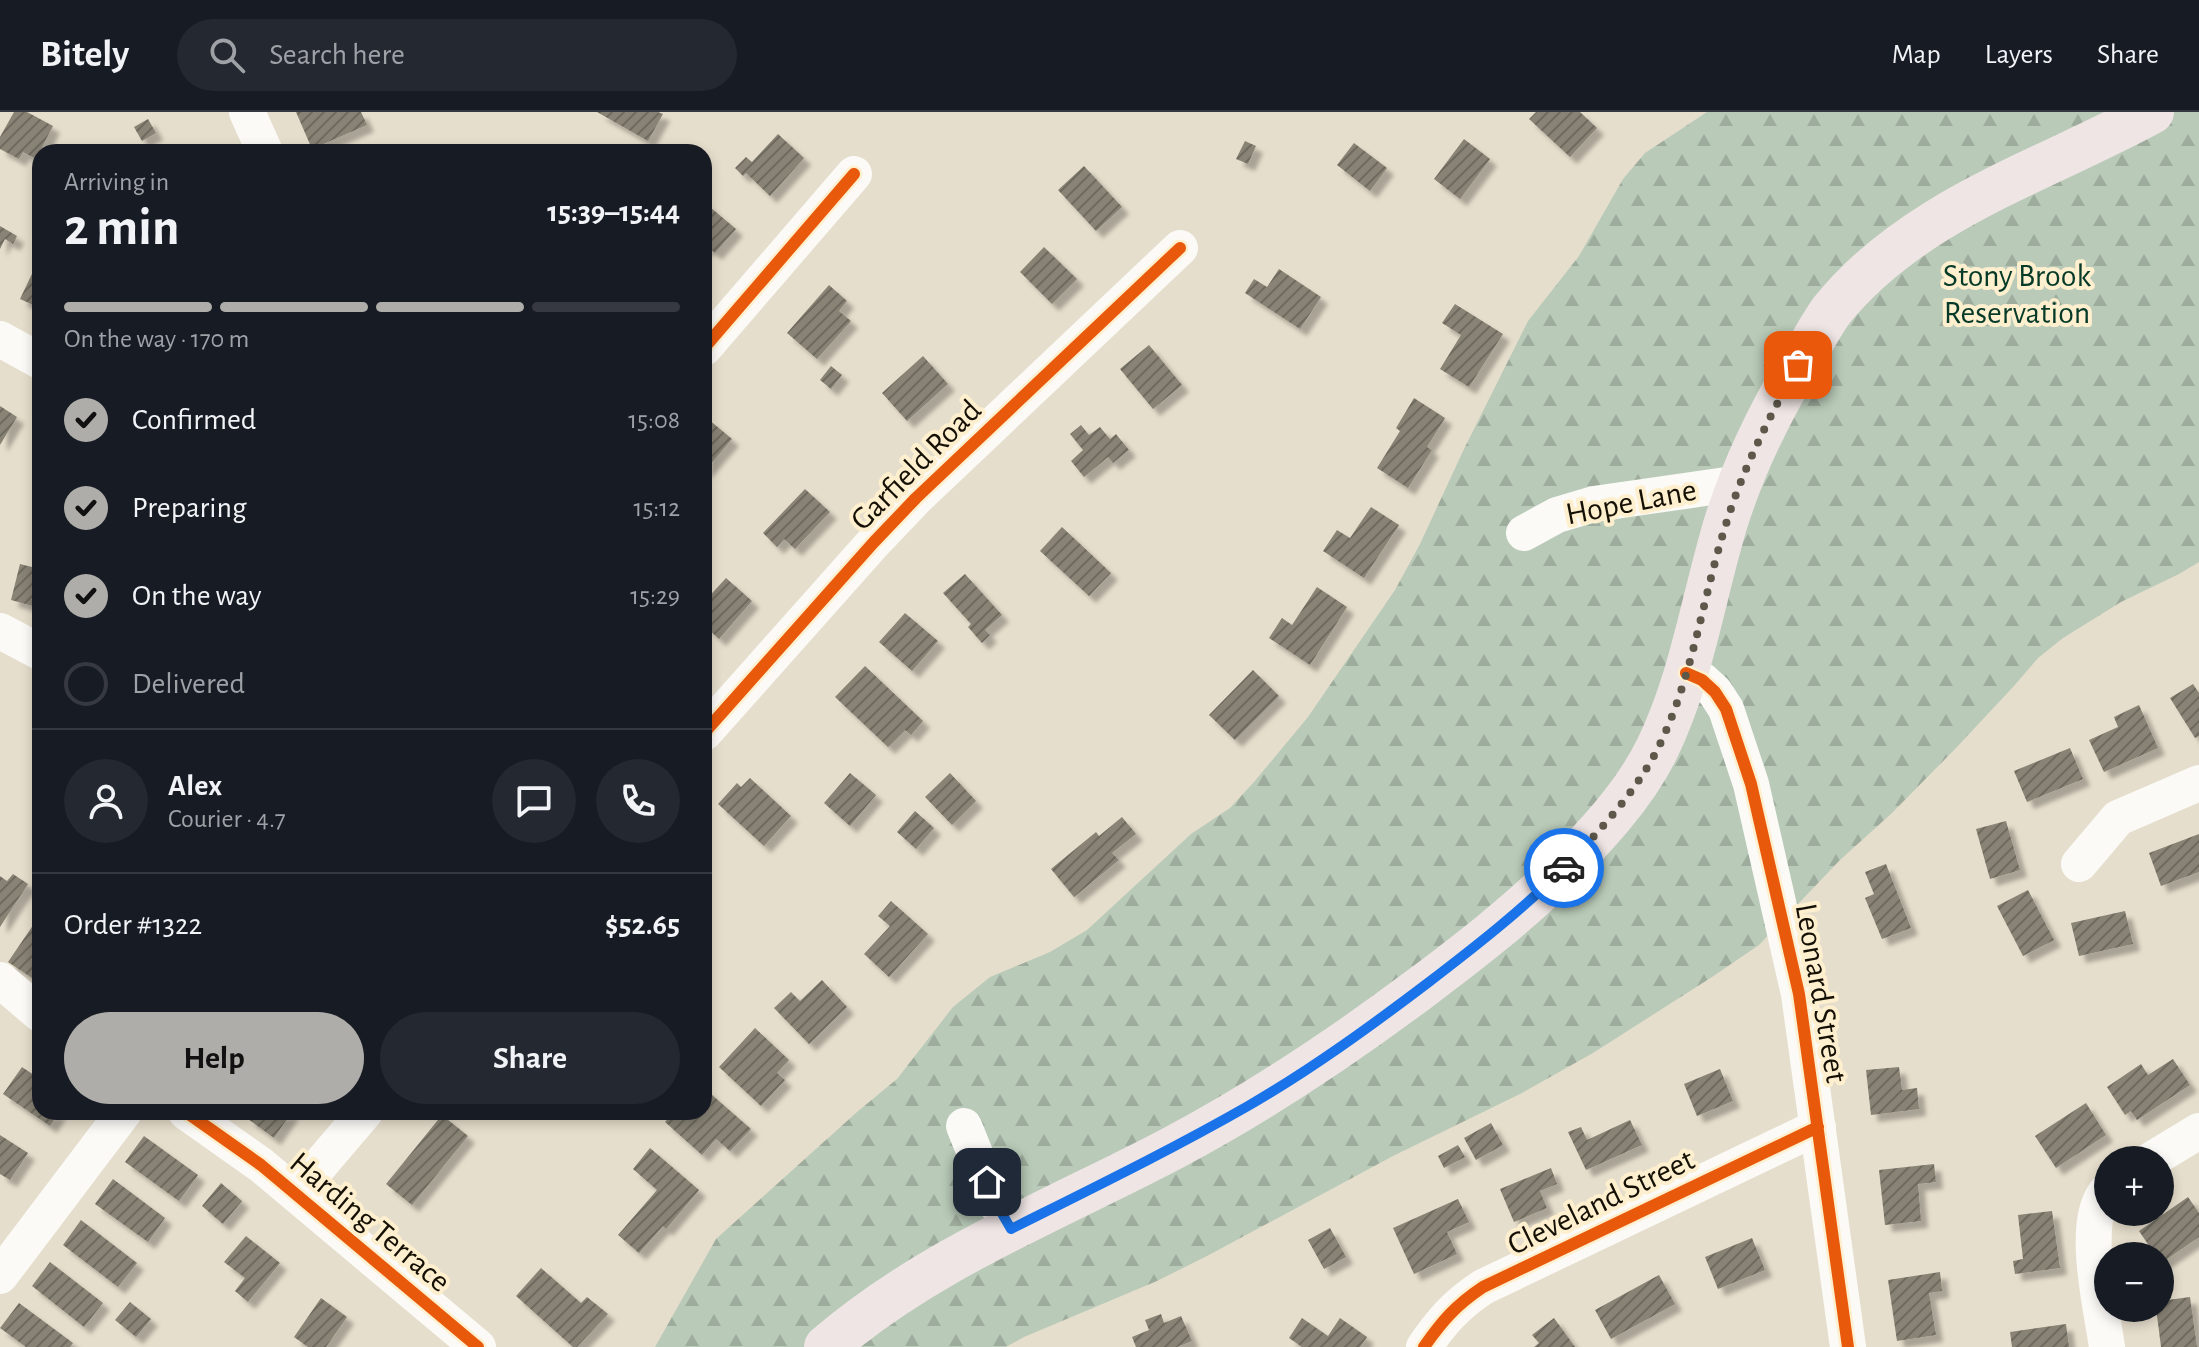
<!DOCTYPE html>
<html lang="en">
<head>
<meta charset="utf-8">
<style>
  :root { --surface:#171b24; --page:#242831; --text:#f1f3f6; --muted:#9ea1a6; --line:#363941; --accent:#afada9 }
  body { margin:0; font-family:"Alegreya Sans",sans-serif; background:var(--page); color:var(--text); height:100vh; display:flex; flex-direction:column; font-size:30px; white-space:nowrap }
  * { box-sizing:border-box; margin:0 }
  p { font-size:26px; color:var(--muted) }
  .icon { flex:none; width:44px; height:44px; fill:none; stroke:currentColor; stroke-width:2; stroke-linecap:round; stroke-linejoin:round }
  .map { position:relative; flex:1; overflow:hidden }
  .side { position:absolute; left:32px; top:32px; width:680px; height:976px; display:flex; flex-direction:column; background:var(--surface); border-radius:24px; box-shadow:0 4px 12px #0003 }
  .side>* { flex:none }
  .buttons { position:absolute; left:2094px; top:1034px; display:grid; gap:16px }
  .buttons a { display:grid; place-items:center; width:80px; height:80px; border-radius:50%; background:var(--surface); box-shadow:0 4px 12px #0003; font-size:40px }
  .pin { position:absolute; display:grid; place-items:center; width:68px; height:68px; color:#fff; margin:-34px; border-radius:16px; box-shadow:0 4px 12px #0006 }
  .courier { position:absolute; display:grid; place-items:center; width:80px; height:80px; margin:-40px; border:6px solid #1a73e8; border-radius:50%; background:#fff; color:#222; box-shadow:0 2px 10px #0007 }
  .head em { font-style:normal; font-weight:700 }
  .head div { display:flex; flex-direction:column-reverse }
  .head { display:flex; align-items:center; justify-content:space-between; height:136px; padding:0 32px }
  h1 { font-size:52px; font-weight:700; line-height:60px }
  .bar { display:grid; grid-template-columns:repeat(4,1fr); gap:12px 8px; align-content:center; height:96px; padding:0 32px }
  .bar i { height:10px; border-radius:6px; background:var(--line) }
  .bar .active { background:var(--accent) }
  .bar p { grid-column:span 4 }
  .line { display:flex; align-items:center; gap:20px; padding:0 32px; border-top:2px solid var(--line) }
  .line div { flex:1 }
  .round { display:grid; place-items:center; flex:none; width:84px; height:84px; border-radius:42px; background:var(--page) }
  ol { padding:0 32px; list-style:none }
  li { display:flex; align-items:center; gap:24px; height:88px }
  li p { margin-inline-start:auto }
  li .icon { padding:8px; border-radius:50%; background:var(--accent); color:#111; stroke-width:4 }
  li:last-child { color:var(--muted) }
  li i { width:44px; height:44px; border:4px solid var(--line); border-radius:50% }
  .cta { display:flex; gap:16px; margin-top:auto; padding:16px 32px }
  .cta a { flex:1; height:92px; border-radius:48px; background:var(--accent); color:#111; font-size:32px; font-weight:700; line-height:92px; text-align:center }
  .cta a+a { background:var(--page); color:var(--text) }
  header { display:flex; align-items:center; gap:48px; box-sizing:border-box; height:112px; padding:0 40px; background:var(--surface); border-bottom:2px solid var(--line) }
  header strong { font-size:38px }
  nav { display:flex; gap:44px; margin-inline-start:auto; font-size:28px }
  .search { width:560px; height:72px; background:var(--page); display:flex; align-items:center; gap:20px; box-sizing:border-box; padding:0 28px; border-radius:44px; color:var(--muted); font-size:30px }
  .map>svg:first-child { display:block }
  .forest { fill:url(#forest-firs) }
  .building { fill:url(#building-hatch); filter:url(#shadow) }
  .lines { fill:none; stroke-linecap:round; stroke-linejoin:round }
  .minor { stroke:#fbfaf7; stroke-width:36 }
  .major { stroke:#eee5e4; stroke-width:44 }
  .cycleway-casing { stroke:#feefce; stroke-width:17 }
  .cycleway { stroke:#e8590c; stroke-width:12 }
  .done { stroke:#5e584b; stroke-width:8; stroke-dasharray:0 14.4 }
  .route { stroke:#1a73e8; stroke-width:10 }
  .labels { text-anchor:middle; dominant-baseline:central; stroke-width:8; stroke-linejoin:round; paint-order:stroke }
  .park-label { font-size:32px; fill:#053a28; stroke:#feefce }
  .street-label { font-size:32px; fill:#151005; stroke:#feefce }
</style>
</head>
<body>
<header>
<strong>Bitely</strong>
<div class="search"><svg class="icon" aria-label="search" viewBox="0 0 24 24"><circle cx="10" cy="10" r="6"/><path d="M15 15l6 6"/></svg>Search here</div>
<nav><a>Map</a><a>Layers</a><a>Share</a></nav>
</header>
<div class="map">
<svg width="2199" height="1235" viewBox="0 0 2199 1235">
  <defs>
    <pattern id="forest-firs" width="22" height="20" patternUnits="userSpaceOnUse" patternTransform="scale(2)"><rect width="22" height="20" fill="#b9cab8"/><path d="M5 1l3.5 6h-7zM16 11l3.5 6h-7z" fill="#9eac9d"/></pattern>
    <pattern id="building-hatch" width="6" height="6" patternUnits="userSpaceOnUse" patternTransform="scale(2)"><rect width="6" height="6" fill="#888375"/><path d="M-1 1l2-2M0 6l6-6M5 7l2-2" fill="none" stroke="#6e6a5e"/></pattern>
    <filter id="shadow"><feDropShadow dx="7" dy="7" stdDeviation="2" flood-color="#0004"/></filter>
  </defs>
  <rect width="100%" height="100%" fill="#e6decc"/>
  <path class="forest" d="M1707 0H2199V450L2179 462 2121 490 2063 526 2038 546 2013 575 1956 636 1892 701 1840 748 1759 833 1712 865 1593 941 1520 982 1393 1044 1207 1144 1157 1169 1024 1225 1006 1235H655L716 1127 857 1000 897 967 953 895 990 865 1050 840 1087 818 1191 722 1230 696 1254 670 1308 605 1395 478 1420 432 1464 337 1528 209 1579 144 1623 67 1645 41Z"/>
  <path class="building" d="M14 0H27L53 14 36 47 23 40 19 47 0 37V25Z
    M296 0H361L367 13 312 37Z
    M597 0H658L663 2 648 29Z
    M1536 0H1580L1597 16 1570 45 1529 7Z
    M148 7 156 21 142 29 134 15Z
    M778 22 804 46 770 84 746 61 743 64 735 56 746 45 752 50Z
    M1464 27 1490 47 1460 87 1434 67Z
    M1245 29 1256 34 1248 52 1236 47Z
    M1354 31 1387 56 1370 79 1337 53Z
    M1084 54 1122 95 1096 119 1058 78Z
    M704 90 736 117 715 141 708 135 704 139Z
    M0 114 17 124 13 132 5 127 0 137Z
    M1044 135 1077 167 1052 192 1020 160Z
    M40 145V196L20 187Z
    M1279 157 1321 185 1300 217 1245 181 1254 167 1267 175Z
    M829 173 847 189 839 199 851 209 817 247 787 221Z
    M1455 192 1503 222 1469 275 1440 257 1461 223 1442 211Z
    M1149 233 1182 273 1153 297 1120 257Z
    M923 244 948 272 907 309 882 281Z
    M831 254 842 263 831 277 820 268Z
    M1414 286 1445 306 1427 335 1432 338 1408 376 1377 356 1400 319 1396 316Z
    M0 294 17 305 0 333Z
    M708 307 732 327 704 360V313Z
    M1081 313 1089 323 1100 315 1110 327 1116 322 1129 338 1113 351 1108 345 1084 365 1071 349 1083 338 1070 322Z
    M805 377 830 400 795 437 784 427 777 435 763 421Z
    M1371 395 1399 413 1364 466 1323 439 1337 418 1350 426Z
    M1062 415 1111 461 1089 484 1040 439Z
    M20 452 40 457V496L11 488Z
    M965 462 1002 503 985 518 990 523 982 531 968 515 971 512 943 481Z
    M726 466 752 489 719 527 704 513V490Z
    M1317 475 1347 495 1310 553 1269 526 1282 506 1292 513Z
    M905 501 938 529 912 559 879 530Z
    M865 554 923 609 911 623 905 618 888 635 835 585Z
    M1253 558 1279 584 1235 628 1209 603Z
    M2193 572 2199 581V624L2195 626 2170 586Z
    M2139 593 2158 636 2104 660 2089 628 2118 615 2114 605Z
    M2070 636 2083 667 2027 690 2014 659Z
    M850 661 876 683 850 714 824 691Z
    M950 661 976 689 952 713 925 685Z
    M750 666 791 704 764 734 718 692 737 671 741 675Z
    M915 699 934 716 916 737 897 720Z
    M1122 705 1136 722 1112 741 1119 748 1074 785 1051 757 1096 720 1099 724Z
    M2006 709 2020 758 1990 767 1976 717Z
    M2199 722V760L2161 774 2149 741Z
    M1886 752 1911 816 1882 827 1865 786 1874 782 1865 760Z
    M13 762 28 772 0 815V764L7 769Z
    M2028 778 2054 828 2023 844 1997 794Z
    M891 789 928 822 889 865 864 842 890 814 878 804Z
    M2125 799 2133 832 2079 844 2071 811Z
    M40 803V862L35 868 8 850Z
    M822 868 847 895 809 932 774 896 791 880 800 889Z
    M755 916 789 948 777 961 785 968 761 994 719 955Z
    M2173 947 2190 973 2137 1008 2131 999 2125 1003 2107 975 2141 952 2148 963Z
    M22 955 40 967V1000H59L50 1014 3 982Z
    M1899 955 1902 978 1917 976 1919 997 1871 1003 1866 958Z
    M1720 957 1733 989 1697 1004 1684 972Z
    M704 976 751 1017 730 1039 716 1027 702 1043 665 1010 674 1000H704Z
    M2086 991 2106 1023 2056 1056 2035 1024Z
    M253 1000H292L274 1026 248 1007Z
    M442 1003 468 1024 412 1093 386 1072Z
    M1630 1008 1642 1033 1586 1058 1568 1020 1581 1015 1587 1028Z
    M1491 1011 1503 1033 1476 1048 1464 1026Z
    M0 1023 28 1041 10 1068 0 1062Z
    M144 1024 198 1063 179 1089 125 1050Z
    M1458 1033 1465 1045 1444 1056 1438 1044Z
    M650 1036 699 1078 666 1117 663 1114 639 1141 618 1123 657 1078 633 1057Z
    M1934 1052 1936 1070 1918 1072 1921 1109 1885 1113 1879 1058Z
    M1551 1056 1557 1072 1540 1079 1547 1096 1514 1110 1500 1077Z
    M113 1067 165 1106 148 1130 95 1092Z
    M221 1071 242 1089 223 1112 202 1094Z
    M2188 1085 2199 1101V1125L2160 1152V1144H2156L2139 1119Z
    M1458 1087 1469 1110 1447 1120 1457 1142 1414 1162 1393 1116Z
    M2052 1099 2060 1156 2015 1162 2013 1149 2023 1147 2018 1103Z
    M81 1108 137 1151 118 1175 63 1133Z
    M1330 1116 1346 1145 1324 1157 1308 1128Z
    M246 1124 280 1151 248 1190 235 1179 245 1166 224 1150Z
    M1752 1126 1765 1158 1718 1177 1705 1145Z
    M50 1150 103 1191 84 1215 32 1174Z
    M541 1156 581 1191 587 1185 608 1202 577 1235H573L516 1184Z
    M1940 1160 1942 1179 1929 1181 1936 1223 1897 1229 1888 1168Z
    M1659 1163 1675 1192 1611 1227 1595 1198Z
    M2190 1185 2197 1235H2161L2156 1196H2160V1189Z
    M321 1186 347 1205 326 1235H308L294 1225Z
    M130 1190 151 1207 136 1225 115 1208Z
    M19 1191 73 1231 70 1235H26L0 1216Z
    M1161 1202 1164 1211 1181 1204 1192 1229 1177 1235H1136L1132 1225 1149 1218 1145 1208Z
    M1302 1206 1328 1224 1340 1206 1367 1225 1360 1235H1302L1289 1226Z
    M1554 1206 1575 1235H1534L1539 1231 1532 1223Z
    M2066 1212 2069 1235H2012L2010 1220Z"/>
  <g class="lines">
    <path class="minor" d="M247 0 265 40
      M0 227 40 249
      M704 236 854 62
      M1524 421 1557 403 1594 392 1740 371
      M0 519 40 540
      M1686 561 1702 568 1715 580 1726 597 1751 672 1799 882 1848 1235
      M704 621 874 430 916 386 1180 136
      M2079 752 2118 706 2199 671
      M0 868 40 902
      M186 1000 261 1053 478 1235
      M964 1014 993 1086 1011 1117
      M2151 1048 2199 1019
      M296 1081 365 1000
      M0 1164 124 1000
      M1424 1235C1442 1209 1456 1193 1483 1175L1818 1015
      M2107 1235C2102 1198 2079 1106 2108 1078"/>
    <path class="major" d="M826 1235C928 1147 1053 1099 1171 1037 1258 991 1339 937 1418 878 1466 842 1514 805 1557 763 1594 726 1634 684 1657 637 1692 565 1703 486 1726 410 1745 350 1774 292 1807 239 1815 225 1823 210 1832 198 1914 97 2042 60 2152 0"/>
    <g class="cycleway-casing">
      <path id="cycleway" d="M704 236 854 62
        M1686 561 1702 568 1715 580 1726 597 1751 672 1799 882 1848 1235
        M704 621 874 430 916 386 1180 136
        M186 1000 261 1053 478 1235
        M1424 1235C1442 1209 1456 1193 1483 1175L1818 1015"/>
    </g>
    <use href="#cycleway" class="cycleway"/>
  </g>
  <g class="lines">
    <path class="done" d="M1564 756C1597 722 1632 684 1655 642 1693 569 1702 486 1727 409 1744 354 1770 304 1798 253"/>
    <path class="route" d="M987 1070 993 1086 1011 1117C1091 1077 1171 1038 1248 994 1312 957 1371 914 1429 870 1476 834 1522 798 1564 756"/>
  </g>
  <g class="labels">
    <g class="park-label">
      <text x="2017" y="164">Stony Brook<tspan x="2017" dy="37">Reservation</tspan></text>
    </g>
    <g class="street-label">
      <text transform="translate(916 353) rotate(-45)">Garfield Road</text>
      <text transform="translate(1631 390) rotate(-11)">Hope Lane</text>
      <text transform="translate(1821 881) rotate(80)">Leonard Street</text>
      <text transform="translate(1601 1090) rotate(-26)">Cleveland Street</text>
      <text transform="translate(370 1110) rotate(40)">Harding Terrace</text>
    </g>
  </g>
</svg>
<div class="buttons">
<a>+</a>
<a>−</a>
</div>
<div class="pin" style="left:1798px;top:253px;background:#ea580c"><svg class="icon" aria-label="bag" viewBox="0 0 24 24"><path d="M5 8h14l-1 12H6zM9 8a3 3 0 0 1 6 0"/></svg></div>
<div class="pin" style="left:987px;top:1070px;background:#1f2937"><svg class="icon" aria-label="home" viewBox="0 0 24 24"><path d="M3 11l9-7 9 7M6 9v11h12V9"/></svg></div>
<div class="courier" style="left:1564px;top:756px"><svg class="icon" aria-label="car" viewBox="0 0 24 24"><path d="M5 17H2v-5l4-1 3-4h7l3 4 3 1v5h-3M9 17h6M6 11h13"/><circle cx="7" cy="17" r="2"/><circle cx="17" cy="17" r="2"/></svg></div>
<section class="side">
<div class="head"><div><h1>2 min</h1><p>Arriving in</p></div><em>15:39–15:44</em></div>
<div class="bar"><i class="active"></i><i class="active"></i><i class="active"></i><i></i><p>On the way · 170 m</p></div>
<ol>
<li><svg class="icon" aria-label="check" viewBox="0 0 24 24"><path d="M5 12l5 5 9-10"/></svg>Confirmed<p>15:08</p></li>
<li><svg class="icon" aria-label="check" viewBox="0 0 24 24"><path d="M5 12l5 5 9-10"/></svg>Preparing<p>15:12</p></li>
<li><svg class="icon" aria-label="check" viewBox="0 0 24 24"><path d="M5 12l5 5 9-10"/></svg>On the way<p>15:29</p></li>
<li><i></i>Delivered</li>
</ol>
<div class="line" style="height:144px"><a class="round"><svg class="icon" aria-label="person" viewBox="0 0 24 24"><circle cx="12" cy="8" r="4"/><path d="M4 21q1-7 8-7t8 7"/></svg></a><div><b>Alex</b><p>Courier · 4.7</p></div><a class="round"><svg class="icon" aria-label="chat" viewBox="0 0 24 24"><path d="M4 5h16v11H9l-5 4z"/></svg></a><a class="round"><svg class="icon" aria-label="phone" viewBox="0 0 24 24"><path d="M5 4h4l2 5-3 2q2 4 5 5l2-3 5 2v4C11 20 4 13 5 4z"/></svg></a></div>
<div class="line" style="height:104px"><div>Order #1322</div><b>$52.65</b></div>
<div class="cta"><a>Help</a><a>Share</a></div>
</section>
</div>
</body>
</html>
